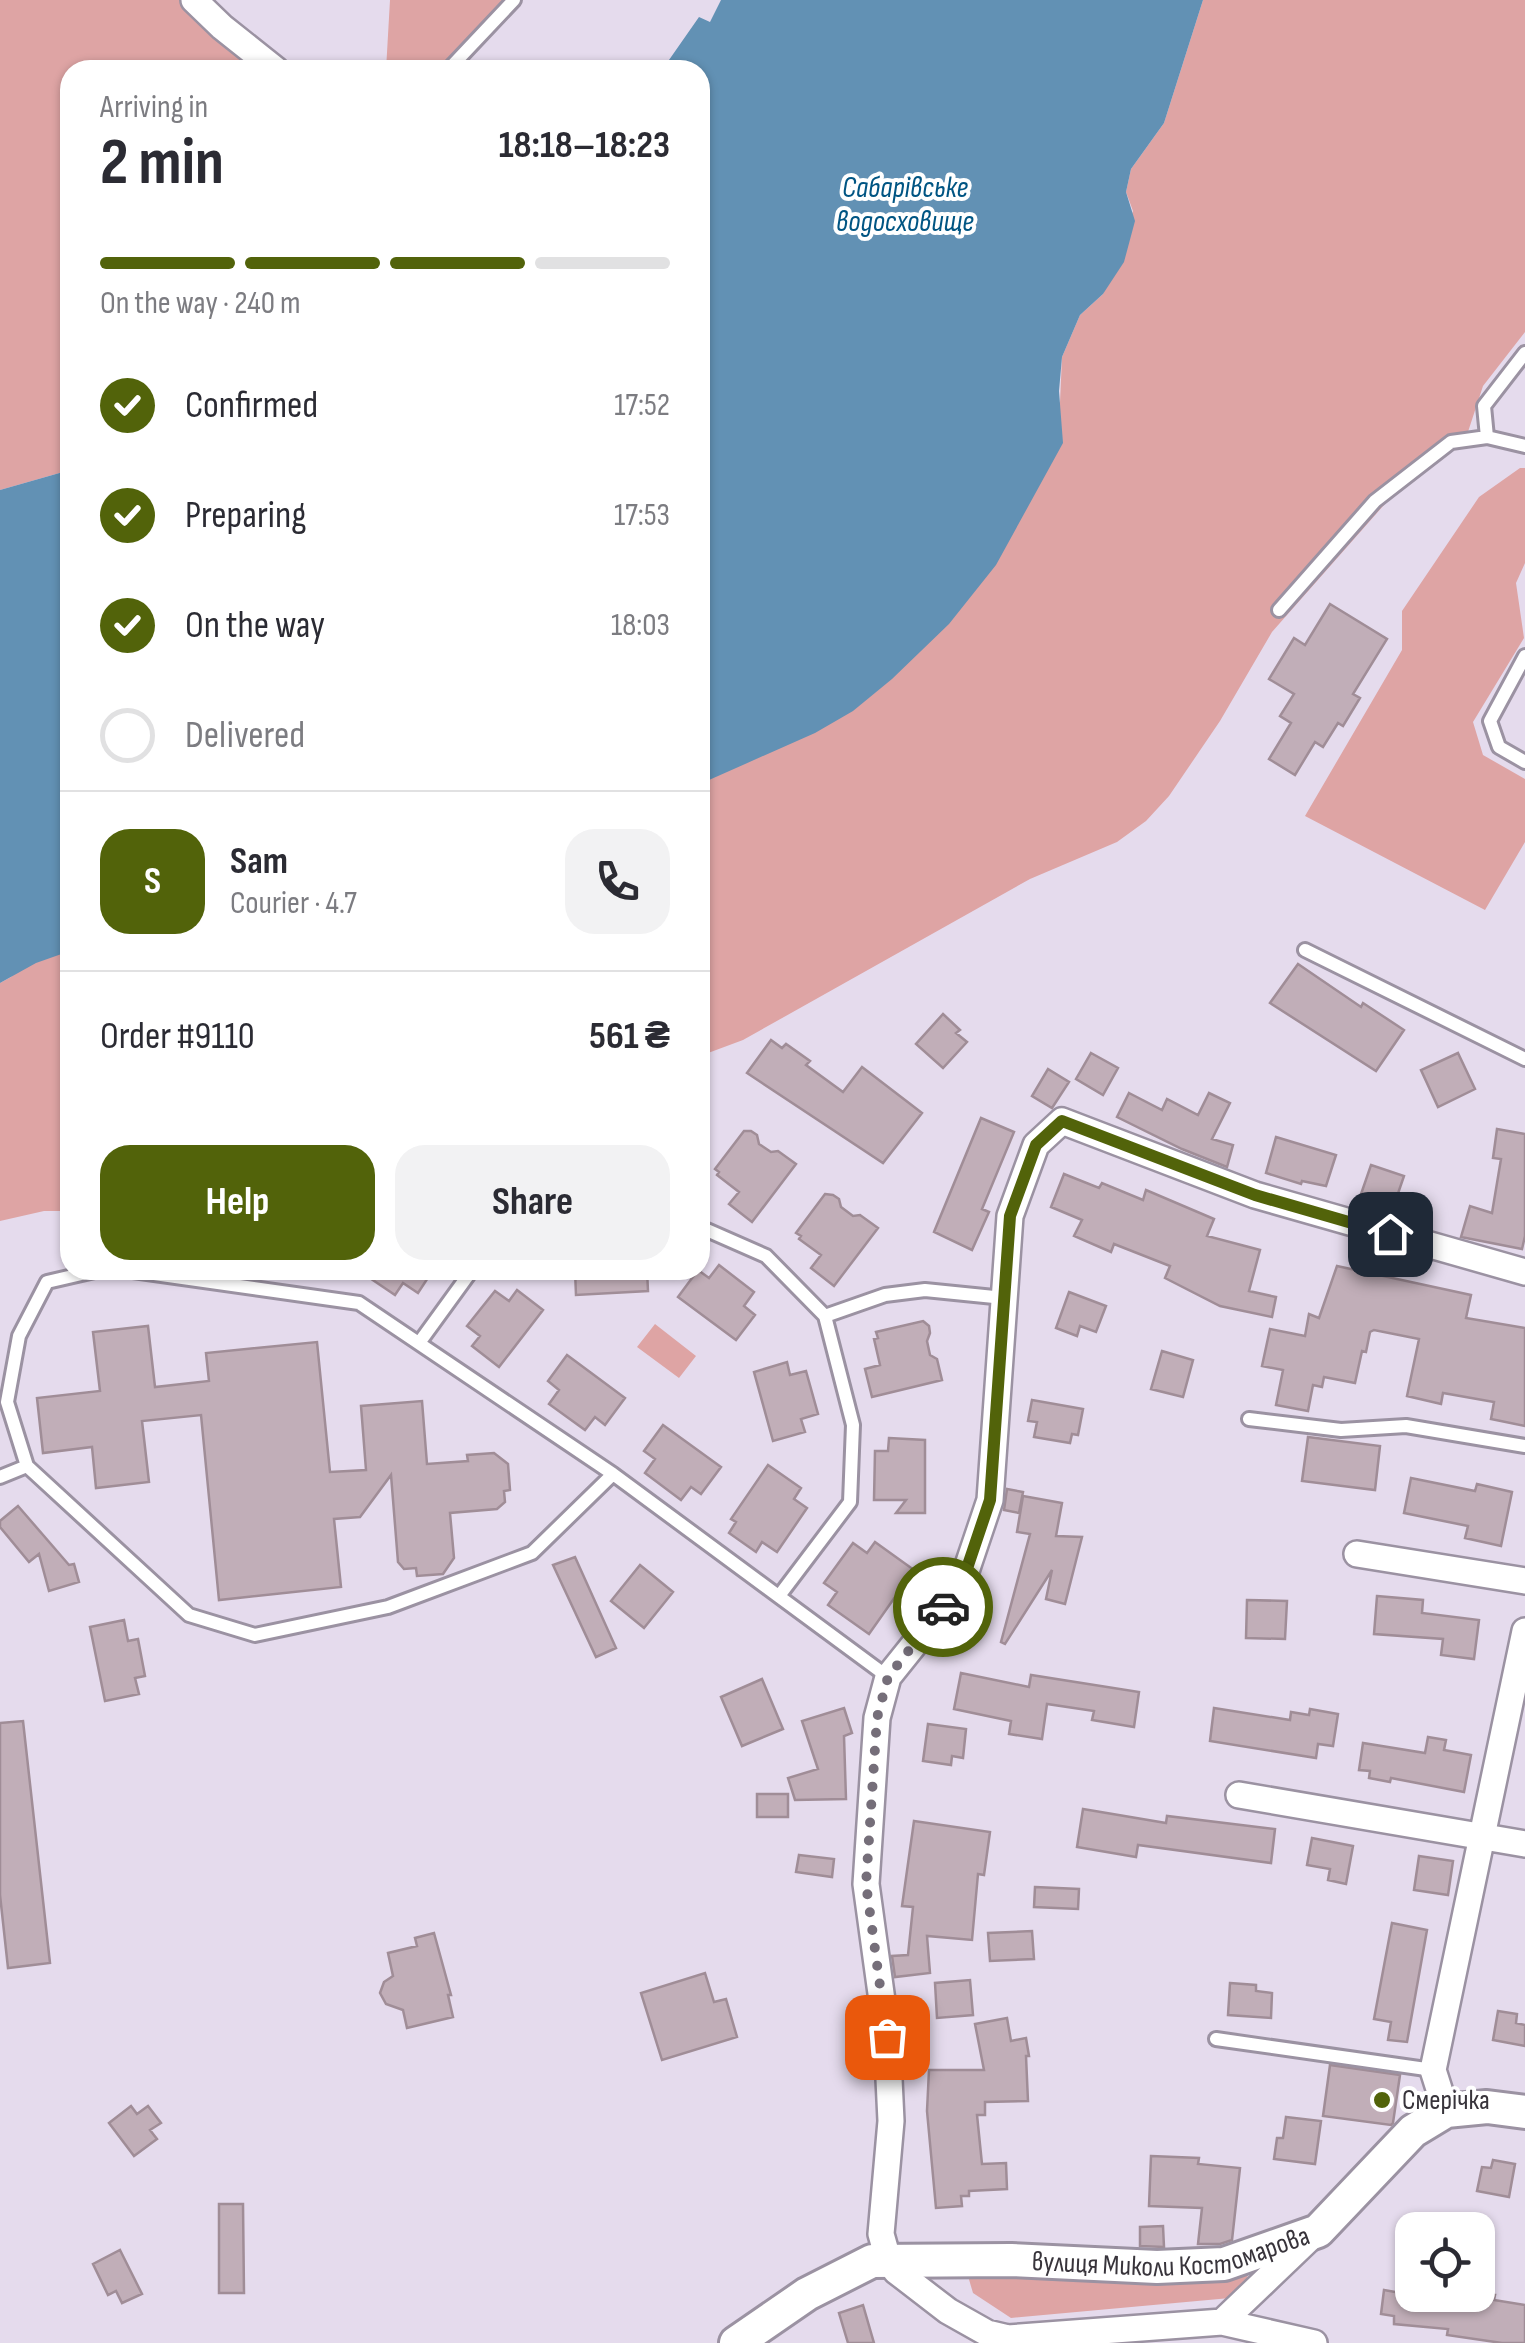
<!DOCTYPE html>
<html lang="en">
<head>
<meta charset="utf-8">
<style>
  :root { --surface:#fff; --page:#f2f2f3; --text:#2b2b33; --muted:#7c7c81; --line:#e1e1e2; --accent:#52630a }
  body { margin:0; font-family:"Sofia Sans Condensed",sans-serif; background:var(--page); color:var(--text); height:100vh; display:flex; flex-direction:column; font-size:38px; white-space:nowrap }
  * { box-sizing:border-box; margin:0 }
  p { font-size:32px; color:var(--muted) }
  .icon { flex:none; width:55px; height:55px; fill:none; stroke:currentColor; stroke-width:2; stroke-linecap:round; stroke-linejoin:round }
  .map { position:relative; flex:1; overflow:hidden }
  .details { position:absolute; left:60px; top:60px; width:650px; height:1220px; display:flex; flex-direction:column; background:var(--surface); border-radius:30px; box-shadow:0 2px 8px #0004 }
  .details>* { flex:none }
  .tools { position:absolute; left:1395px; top:2212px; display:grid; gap:20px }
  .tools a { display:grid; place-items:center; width:100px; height:100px; border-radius:20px; background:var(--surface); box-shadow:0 2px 8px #0004; font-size:50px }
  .pin { position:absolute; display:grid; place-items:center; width:85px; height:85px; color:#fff; margin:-42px; border-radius:20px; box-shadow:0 5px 15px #0006 }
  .courier { position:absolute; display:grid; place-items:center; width:100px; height:100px; margin:-50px; border:8px solid #52630a; border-radius:50%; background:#fff; color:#222; box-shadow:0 2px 12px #0007 }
  .overview em { font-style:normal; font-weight:700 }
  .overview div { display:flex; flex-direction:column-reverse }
  .overview { display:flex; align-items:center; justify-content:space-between; height:170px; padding:0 40px }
  h1 { font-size:65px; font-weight:700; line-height:75px }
  .bar { display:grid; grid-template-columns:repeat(4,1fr); gap:15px 10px; align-content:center; height:120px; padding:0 40px }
  .bar i { height:12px; border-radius:8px; background:var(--line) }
  .bar .selected { background:var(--accent) }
  .bar p { grid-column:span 4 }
  .line { display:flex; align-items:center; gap:25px; padding:0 40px; border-top:2px solid var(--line) }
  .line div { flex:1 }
  .round { display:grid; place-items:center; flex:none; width:105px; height:105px; border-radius:30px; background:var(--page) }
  ol { padding:0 40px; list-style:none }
  li { display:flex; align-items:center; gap:30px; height:110px }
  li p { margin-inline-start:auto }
  li .icon { padding:10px; border-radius:50%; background:var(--accent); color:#fff; stroke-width:4 }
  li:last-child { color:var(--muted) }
  li i { width:55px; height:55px; border:5px solid var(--line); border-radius:50% }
  .button { display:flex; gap:20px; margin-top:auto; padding:20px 40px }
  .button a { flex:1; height:115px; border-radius:30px; background:var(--accent); color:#fff; font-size:40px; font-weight:700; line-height:115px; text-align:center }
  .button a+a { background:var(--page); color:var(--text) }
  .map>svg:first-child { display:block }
  .green { fill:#dea4a4 }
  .water { fill:#6291b4 }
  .building { fill:#c1aeb8; stroke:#a08d97; stroke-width:2.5 }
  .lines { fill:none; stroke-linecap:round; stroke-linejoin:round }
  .service-casing { stroke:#9b92a2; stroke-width:18 }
  .minor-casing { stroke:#9b92a2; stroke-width:30 }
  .tertiary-casing { stroke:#9b92a2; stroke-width:38 }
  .service { stroke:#fff; stroke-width:12 }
  .minor { stroke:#fff; stroke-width:25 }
  .tertiary { stroke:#fff; stroke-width:32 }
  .done { stroke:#756e79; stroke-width:10; stroke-dasharray:0 18 }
  .route { stroke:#52630a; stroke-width:12 }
  .poi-dot { fill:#52630a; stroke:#fff; stroke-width:4 }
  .labels { text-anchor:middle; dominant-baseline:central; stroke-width:8; stroke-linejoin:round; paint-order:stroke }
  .poi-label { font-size:28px; fill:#38343b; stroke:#fff; text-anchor:start }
  .street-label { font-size:28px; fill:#38343b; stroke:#fff }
  .water-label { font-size:30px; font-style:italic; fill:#005583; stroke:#fff }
</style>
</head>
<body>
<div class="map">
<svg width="1525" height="2343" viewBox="0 0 1525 2343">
  <rect width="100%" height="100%" fill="#e5dbed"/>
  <path class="green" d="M0 0H194L276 70H70V470L0 490Z
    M390 0H514L448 70H386Z
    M1203 0H1525V332L1483 386 1465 441 1391 497 1272 632 1220 721 1169 796 1146 821 1117 842 1030 879 743 1040 700 1056V693L1060 402 1062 357 1080 315 1103 294 1133 211 1126 192 1131 169 1164 123Z
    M1520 468H1525V563L1516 583 1524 638 1473 722 1483 755 1525 779V842L1485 910 1305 816 1402 650V611L1479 497Z
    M70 900V1211H44L0 1221V983L11 977Z
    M655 1324 696 1356 679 1378 637 1347Z
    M1249 2272 1241 2297 1011 2318 973 2293 968 2276Z"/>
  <path class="water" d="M721 0H1203L1164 123 1131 169 1126 192 1135 221 1124 262 1103 294 1080 315 1062 357 1059 391 1063 443 996 565 949 624 892 679 853 711 815 733 700 784V70H662L699 17 710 22Z
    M70 470V951L36 963 0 983V490Z"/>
  <path class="building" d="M1330 604 1387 639 1353 694 1360 698 1343 726 1338 723 1323 747 1315 742 1295 775 1269 759 1291 723 1280 716 1294 694 1269 679 1294 638 1305 645Z
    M1298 964 1361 1007 1363 1003 1404 1030 1376 1071 1270 1003Z
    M943 1014 960 1030 956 1033 967 1042 943 1068 916 1044Z
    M771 1040 782 1048 786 1044 810 1061 806 1065 843 1092 862 1067 922 1113 883 1163 747 1073Z
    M1091 1053 1118 1068 1103 1095 1076 1079Z
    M1458 1053 1475 1089 1438 1107 1421 1070Z
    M1048 1069 1069 1082 1052 1108 1032 1096Z
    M1129 1093 1162 1110 1167 1099 1198 1115 1209 1093 1230 1103 1212 1139 1233 1145 1227 1167 1182 1149 1117 1117Z
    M981 1118 1014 1132 982 1209 989 1212 972 1250 934 1232Z
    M1497 1129 1525 1134V1236L1522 1249 1461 1237 1470 1206 1492 1213 1501 1159 1493 1158Z
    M744 1131H751L757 1135 759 1144 771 1152 778 1151 796 1164 752 1222 729 1204 739 1192 717 1175 719 1172 715 1169Z
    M1276 1137 1336 1155 1326 1186 1302 1181 1301 1184 1266 1173Z
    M1371 1165 1404 1176 1393 1208 1360 1197Z
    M1064 1174 1099 1188 1102 1183 1143 1200 1146 1190 1214 1219 1207 1236 1260 1250 1249 1291 1276 1297 1272 1317 1220 1306 1165 1278 1170 1266 1114 1244 1111 1252 1074 1236 1082 1220 1051 1207Z
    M825 1194 833 1195 839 1199 841 1207 853 1216 860 1215 878 1228 834 1286 811 1268 821 1255 799 1239 801 1236 796 1233Z
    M719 1265 754 1292 744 1306 755 1315 736 1340 678 1297 698 1270 709 1278Z
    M1337 1266 1471 1295 1466 1318 1525 1328V1426L1491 1419 1494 1402 1443 1393 1441 1404 1407 1396 1419 1339 1374 1330 1370 1332 1366 1352 1362 1351 1355 1383 1324 1377 1322 1387 1313 1385 1308 1411 1276 1405 1283 1370 1262 1366 1270 1329 1305 1336 1309 1314 1319 1318Z
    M358 1270H433L418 1293 403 1283 395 1295Z
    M575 1270H647L648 1291 576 1295Z
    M517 1290 543 1310 499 1367 472 1346 480 1336 467 1326 495 1291 509 1301Z
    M1069 1292 1106 1306 1096 1332 1080 1326 1077 1336 1056 1328Z
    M923 1321 929 1326 930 1333 927 1341 930 1355 937 1359 942 1380 872 1397 865 1369 880 1365 874 1339 878 1338 876 1332Z
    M148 1326 155 1387 209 1381 206 1353 317 1342 330 1472 366 1470 361 1406 422 1401 427 1464 468 1461 467 1455 494 1453 508 1464 510 1490 504 1491 505 1502 497 1509 450 1513 454 1558 443 1574 417 1576 416 1568 404 1569 398 1562 391 1475 360 1517 334 1519 341 1587 219 1600 201 1415 142 1421 149 1482 96 1488 92 1447 43 1453 37 1398 100 1391 93 1332Z
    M1162 1351 1193 1360 1183 1397 1151 1389Z
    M567 1355 625 1398 605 1425 595 1417 585 1430 549 1404 559 1390 548 1381Z
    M787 1362 790 1375 806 1371 818 1414 801 1419 805 1432 773 1441 754 1372Z
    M1032 1400 1083 1409 1078 1435 1072 1434 1070 1443 1034 1437 1037 1422 1028 1421Z
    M663 1425 721 1467 701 1494 691 1487 681 1500 645 1473 655 1459 644 1451Z
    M1308 1437 1380 1446 1375 1490 1302 1481Z
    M889 1438 925 1440V1513H896L906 1500H874L875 1451H888Z
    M768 1465 801 1488 794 1499 807 1508 777 1552 762 1542 756 1552 729 1533 736 1522 731 1519Z
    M1411 1478 1475 1491 1477 1484 1512 1492 1501 1546 1465 1538 1468 1526 1404 1513Z
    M1007 1489 1023 1492 1019 1513 1004 1510Z
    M1023 1496 1062 1503 1056 1536 1082 1537 1065 1604 1046 1599 1052 1570 1005 1644 1001 1642 1030 1534 1017 1532Z
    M18 1506 69 1565 74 1564 79 1582 49 1591 39 1554 29 1562 0 1527V1521Z
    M875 1542 914 1570 869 1634 828 1605 837 1592 824 1583 853 1543 867 1553Z
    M575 1557 616 1648 596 1657 553 1565Z
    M640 1565 673 1592 644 1628 611 1601Z
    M1377 1596 1423 1600 1422 1613 1479 1620 1474 1659 1441 1655 1443 1639 1374 1634Z
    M1247 1600 1287 1601 1285 1639 1246 1638Z
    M124 1620 128 1641 138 1639 145 1676 135 1678 139 1694 105 1701 90 1627Z
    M961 1673 1029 1687 1031 1675 1139 1692 1134 1727 1092 1720 1094 1711 1047 1704 1042 1739 1009 1734 1011 1721 954 1709Z
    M762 1679 783 1729 742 1746 721 1697Z
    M844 1708 852 1733 844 1736 846 1799 795 1800 788 1778 818 1769 802 1721Z
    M1214 1708 1290 1720 1291 1712 1309 1715 1310 1709 1338 1714 1333 1746 1318 1744 1316 1758 1210 1741Z
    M23 1721 50 1963 8 1968 0 1895V1723Z
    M928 1724 966 1729 963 1758 952 1756 951 1765 923 1761Z
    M1428 1737 1446 1740 1444 1750 1471 1755 1464 1792 1391 1778 1390 1782 1369 1778 1370 1771 1359 1770 1363 1743 1425 1753Z
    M757 1794H788V1817H757Z
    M1083 1809 1166 1823 1167 1816 1275 1829 1271 1863 1138 1845 1136 1857 1077 1847Z
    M914 1821 990 1832 984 1875 978 1874 972 1940 927 1936 930 1973 895 1977 892 1956 908 1955 913 1907 902 1906Z
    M1312 1838 1353 1846 1346 1884 1328 1880 1330 1869 1307 1865Z
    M799 1855 834 1859 832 1877 796 1872Z
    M1419 1856 1453 1861 1448 1895 1414 1890Z
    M1035 1887 1079 1889 1078 1909 1034 1907Z
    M1392 1923 1427 1930 1407 2042 1388 2040 1391 2022 1374 2019Z
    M1032 1931 1034 1959 990 1961 988 1933Z
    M434 1933 451 1995H448L453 2017 407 2028 403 2010 386 2004 380 1993 384 1982 393 1976 388 1953 417 1946 415 1938Z
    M705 1973 714 2002 726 1999 737 2037 662 2060 641 1993Z
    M970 1980 973 2015 937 2018 935 1983Z
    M1230 1983 1256 1985V1991L1272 1993 1271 2018 1228 2015Z
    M1498 2011 1517 2014 1516 2023 1525 2025V2046L1493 2040Z
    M1007 2018 1011 2041 1026 2038 1029 2056H1026L1028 2101 985 2102V2115H977L982 2164 1006 2163 1007 2189 969 2191V2196H961L962 2206 936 2208 927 2111 929 2070H984L975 2024Z
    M1330 2065 1400 2075 1393 2123 1391 2125 1323 2116Z
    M131 2106 137 2114 148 2106 161 2123 150 2130 157 2139 134 2156 109 2123Z
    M1286 2117 1321 2121 1315 2164 1274 2159 1277 2138H1283Z
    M1151 2156 1199 2158 1198 2164 1240 2168 1232 2240 1220 2244H1198L1202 2208 1149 2206Z
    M1493 2160 1515 2164 1509 2197 1477 2191 1482 2167 1491 2168Z
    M219 2204H243L244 2293H219Z
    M1163 2226 1164 2247 1140 2246V2227Z
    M120 2250 142 2294 122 2303 116 2291 108 2295 93 2264Z
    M1384 2290 1412 2295H1495L1494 2300 1525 2305V2343H1502L1447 2335 1448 2329 1394 2324V2316L1381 2314Z
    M863 2305 874 2343H848L839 2313Z"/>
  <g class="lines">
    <g class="service-casing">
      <path id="service" d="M448 70 514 0
        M1487 437 1484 406 1525 353
        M1279 610 1375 501 1451 442 1487 437 1525 446
        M1525 656 1490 721 1499 747 1525 762
        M1305 950 1525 1059
        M700 1227 766 1256 825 1316 853 1425 850 1502 779 1596
        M99 1270 47 1282 19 1336 7 1402 27 1466 189 1615 255 1635 388 1607 532 1553 613 1474
        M126 1270 359 1303 613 1474 888 1677
        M825 1316 885 1295 925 1290 1004 1298
        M419 1343 472 1270
        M1249 1419 1341 1430 1406 1426 1525 1446
        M0 1477 27 1466
        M1216 2039 1433 2070"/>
    </g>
    <g class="minor-casing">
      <path id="minor" d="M194 0 222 27 276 70
        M1357 1554 1525 1581
        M1239 1795 1525 1844
        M1446 2111 1433 2070 1525 1631
        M1222 2322 1312 2236
        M1314 2343 1222 2322 1008 2338 987 2333 948 2311 896 2271 888 2259 881 2234 891 2121 887 2037 866 1884 877 1718 888 1677 961 1586 990 1500 1010 1216 1036 1145 1062 1121 1255 1195 1525 1272"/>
    </g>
    <g class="tertiary-casing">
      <g id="tertiary">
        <path id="s1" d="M736 2343 807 2294 872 2261 1011 2260 1157 2267 1224 2264 1318 2231 1413 2131 1446 2111 1487 2107 1525 2112"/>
      </g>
    </g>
    <use href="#service" class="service"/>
    <use href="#minor" class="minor"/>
    <use href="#tertiary" class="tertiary"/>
  </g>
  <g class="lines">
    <path class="done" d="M887 2037 866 1884 877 1718 888 1677 943 1607"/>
    <path class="route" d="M943 1607 961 1586 990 1500 1010 1216 1036 1145 1062 1121 1255 1195 1390 1234"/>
  </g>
  <circle class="poi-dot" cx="1382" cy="2100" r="10"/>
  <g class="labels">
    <g class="poi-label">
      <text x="1402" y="2100">Смерічка</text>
    </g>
    <g class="street-label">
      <text stroke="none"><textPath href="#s1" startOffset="460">вулиця Миколи Костомарова</textPath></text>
    </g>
    <g class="water-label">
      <text x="905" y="188">Сабарівське<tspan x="905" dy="34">водосховище</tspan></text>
    </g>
  </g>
</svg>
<div class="tools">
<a><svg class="icon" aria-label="locate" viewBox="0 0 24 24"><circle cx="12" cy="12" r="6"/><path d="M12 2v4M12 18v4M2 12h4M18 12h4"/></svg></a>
</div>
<div class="pin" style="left:887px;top:2037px;background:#ea580c"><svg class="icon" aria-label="bag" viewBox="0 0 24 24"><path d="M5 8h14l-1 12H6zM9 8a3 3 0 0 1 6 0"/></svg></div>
<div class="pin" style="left:1390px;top:1234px;background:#1f2937"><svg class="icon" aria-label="home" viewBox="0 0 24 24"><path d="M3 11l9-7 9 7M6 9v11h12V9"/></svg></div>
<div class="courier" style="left:943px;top:1607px"><svg class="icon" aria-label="car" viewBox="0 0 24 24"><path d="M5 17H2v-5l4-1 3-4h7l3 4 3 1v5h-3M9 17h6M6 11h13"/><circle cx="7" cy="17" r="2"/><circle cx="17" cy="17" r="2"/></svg></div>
<section class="details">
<div class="overview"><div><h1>2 min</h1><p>Arriving in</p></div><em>18:18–18:23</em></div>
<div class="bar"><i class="selected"></i><i class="selected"></i><i class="selected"></i><i></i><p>On the way · 240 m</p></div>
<ol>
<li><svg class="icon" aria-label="check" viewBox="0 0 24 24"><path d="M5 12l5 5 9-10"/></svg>Confirmed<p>17:52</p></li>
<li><svg class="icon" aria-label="check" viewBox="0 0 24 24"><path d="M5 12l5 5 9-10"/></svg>Preparing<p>17:53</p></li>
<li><svg class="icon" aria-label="check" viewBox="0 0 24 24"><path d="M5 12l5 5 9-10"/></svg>On the way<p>18:03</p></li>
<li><i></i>Delivered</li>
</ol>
<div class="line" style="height:180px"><b class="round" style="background:var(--accent);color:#fff">S</b><div><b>Sam</b><p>Courier · 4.7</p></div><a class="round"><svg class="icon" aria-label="phone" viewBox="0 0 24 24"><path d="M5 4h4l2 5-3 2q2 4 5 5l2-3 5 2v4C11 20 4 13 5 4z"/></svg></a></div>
<div class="line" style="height:130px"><div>Order #9110</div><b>561 ₴</b></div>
<div class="button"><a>Help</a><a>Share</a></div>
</section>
</div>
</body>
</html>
